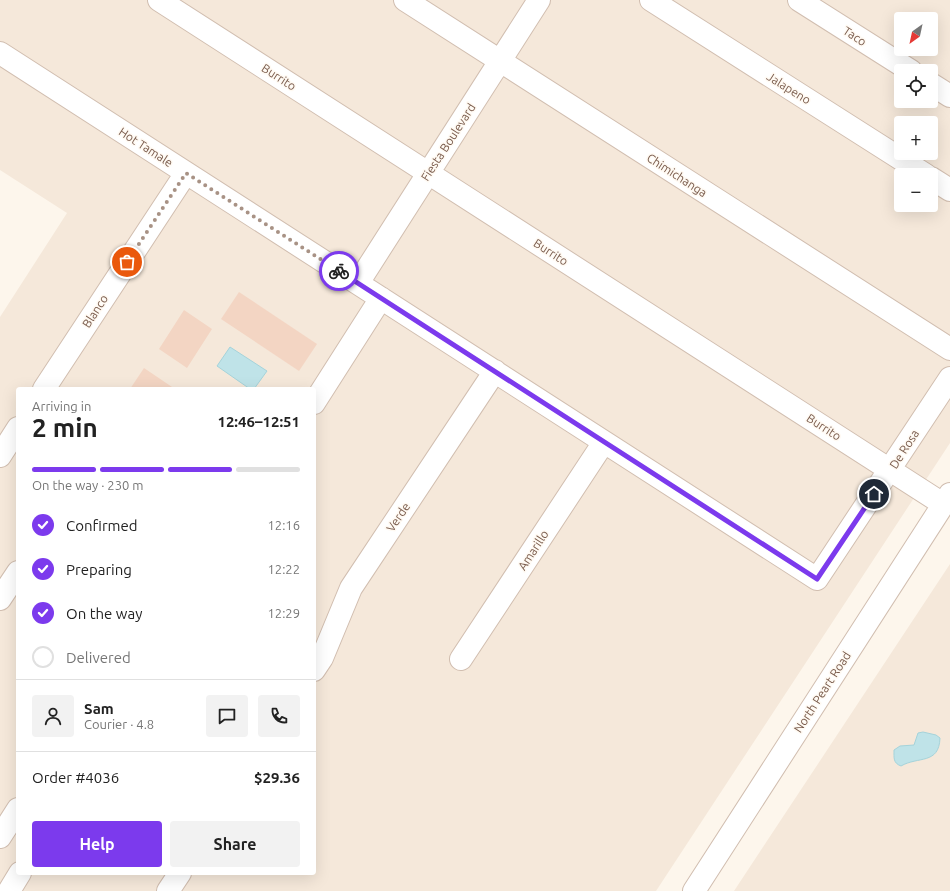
<!DOCTYPE html>
<html lang="en">
<head>
<meta charset="utf-8">
<style>
  :root { --surface:#fff; --page:#f2f2f2; --text:#222; --muted:#767676; --line:#e0e0e0; --accent:#7c3aed }
  body { margin:0; font-family:Ubuntu,sans-serif; background:var(--page); color:var(--text); height:100vh; display:flex; flex-direction:column; font-size:15px; white-space:nowrap }
  * { box-sizing:border-box; margin:0 }
  p { font-size:13px; color:var(--muted) }
  .icon { flex:none; width:22px; height:22px; fill:none; stroke:currentColor; stroke-width:2; stroke-linecap:round; stroke-linejoin:round }
  .map { position:relative; flex:1; overflow:hidden }
  .details { position:absolute; left:16px; top:387px; width:300px; height:488px; display:flex; flex-direction:column; background:var(--surface); border-radius:4px; box-shadow:0 4px 16px #0002 }
  .details>* { flex:none }
  .needle { width:26px; rotate:213deg }
  .tools { position:absolute; left:894px; top:12px; display:grid; gap:8px }
  .tools a { display:grid; place-items:center; width:44px; height:44px; border-radius:4px; background:var(--surface); box-shadow:0 4px 16px #0002; font-size:20px }
  .pin { position:absolute; display:grid; place-items:center; width:34px; height:34px; color:#fff; margin:-17px; border:2px solid #fff; border-radius:50%; box-shadow:0 1px 4px #0007 }
  .courier { position:absolute; display:grid; place-items:center; width:40px; height:40px; margin:-20px; border:3px solid #7c3aed; border-radius:50%; background:#fff; color:#222; box-shadow:0 1px 5px #0007 }
  .head em { font-style:normal; font-weight:700 }
  .head div { display:flex; flex-direction:column-reverse }
  .head { display:flex; align-items:center; justify-content:space-between; height:68px; padding:0 16px }
  h1 { font-size:26px; font-weight:700; line-height:30px }
  .bar { display:grid; grid-template-columns:repeat(4,1fr); gap:6px 4px; align-content:center; height:48px; padding:0 16px }
  .bar i { height:5px; border-radius:3px; background:var(--line) }
  .bar .active { background:var(--accent) }
  .bar p { grid-column:span 4 }
  .line { display:flex; align-items:center; gap:10px; padding:0 16px; border-top:1px solid var(--line) }
  .line div { flex:1 }
  .round { display:grid; place-items:center; flex:none; width:42px; height:42px; border-radius:4px; background:var(--page) }
  ol { padding:0 16px; list-style:none }
  li { display:flex; align-items:center; gap:12px; height:44px }
  li p { margin-inline-start:auto }
  li .icon { padding:4px; border-radius:50%; background:var(--accent); color:#fff; stroke-width:4 }
  li:last-child { color:var(--muted) }
  li i { width:22px; height:22px; border:2px solid var(--line); border-radius:50% }
  .cta { display:flex; gap:8px; margin-top:auto; padding:8px 16px }
  .cta a { flex:1; height:46px; border-radius:4px; background:var(--accent); color:#fff; font-size:16px; font-weight:700; line-height:46px; text-align:center }
  .cta a+a { background:var(--page); color:var(--text) }
  .map>svg:first-child { display:block }
  .residential { fill:#f5e8da; fill-rule:evenodd }
  .water { fill:#bfe3e8; stroke:#a5d3da }
  .building { fill:#f3d5c3 }
  .lines { fill:none; stroke-linecap:round; stroke-linejoin:round }
  .minor-casing { stroke:#d1beb0; stroke-width:24 }
  .minor { stroke:#fff; stroke-width:22 }
  .done { stroke:#a89285; stroke-width:4; stroke-dasharray:0 7.2 }
  .route { stroke:#7c3aed; stroke-width:5 }
  .labels { text-anchor:middle; dominant-baseline:central; stroke-width:3; stroke-linejoin:round; paint-order:stroke }
  .street-label { font-size:12px; fill:#7a5c4d; stroke:#fffaf3 }
</style>
</head>
<body>
<div class="map">
<svg width="950" height="891" viewBox="0 0 950 891">
  <rect width="100%" height="100%" fill="#fdf6ec"/>
  <path class="residential" d="M0 0H950V443L656 891H0V317L67 213 0 170ZM901 19H931V49H901ZM901 71H931V101H901ZM901 123H931V153H901ZM901 175H931V205H901ZM18 389H314V873H18Z
    M950 564V891H734Z"/>
  <path class="water" d="M230 347 267 371 254 389H250L217 366Z
    M923 732 936 735 940 738C939 765 918 756 901 766 893 763 894 758 894 750L900 746 914 745 918 733Z"/>
  <path class="building" d="M239 292 317 344 299 371 221 319Z
    M184 310 212 329 187 368 159 349Z
    M144 368 175 389H130Z"/>
  <g class="lines">
    <g class="minor-casing">
      <path id="minor" d="M159 0 943 504
        M405 0 950 349
        M651 0 926 175
        M799 0 911 71
        M0 53 817 579 950 378
        M931 84 950 96
        M931 178 950 190
        M358 283 539 0
        M44 389 186 173
        M314 403 381 298
        M0 456 18 428
        M0 599 18 572
        M461 659 604 442
        M314 670 322 658 351 588 495 371
        M0 837 18 809
        M9 891 20 873
        M168 891 180 873
        M694 891 950 494"/>
    </g>
    <use href="#minor" class="minor"/>
  </g>
  <g class="lines">
    <path class="done" d="M127 262 186 173 339 271"/>
    <path class="route" d="M339 271 817 579 874 494"/>
  </g>
  <g class="labels">
    <g class="street-label">
      <text transform="translate(855 36) rotate(33)">Taco</text>
      <text transform="translate(279 77) rotate(33)">Burrito</text>
      <text transform="translate(789 88) rotate(32)">Jalapeno</text>
      <text transform="translate(448 142) rotate(-57)">Fiesta Boulevard</text>
      <text transform="translate(146 147) rotate(33)">Hot Tamale</text>
      <text transform="translate(677 175) rotate(33)">Chimichanga</text>
      <text transform="translate(551 252) rotate(33)">Burrito</text>
      <text transform="translate(95 311) rotate(-57)">Blanco</text>
      <text transform="translate(824 427) rotate(33)">Burrito</text>
      <text transform="translate(904 449) rotate(-57)">De Rosa</text>
      <text transform="translate(398 517) rotate(-56)">Verde</text>
      <text transform="translate(533 550) rotate(-57)">Amarillo</text>
      <text transform="translate(822 692) rotate(-57)">North Peart Road</text>
    </g>
  </g>
</svg>
<div class="tools">
<a><svg class="needle" viewBox="-14 -14 28 28"><path d="M0-13l5 13h-10z" fill="#e53935"/><path d="M0 13l5-13h-10z" fill="#767676"/></svg></a>
<a><svg class="icon" aria-label="locate" viewBox="0 0 24 24"><circle cx="12" cy="12" r="6"/><path d="M12 2v4M12 18v4M2 12h4M18 12h4"/></svg></a>
<a>+</a>
<a>−</a>
</div>
<div class="pin" style="left:127px;top:262px;background:#ea580c"><svg class="icon" aria-label="bag" viewBox="0 0 24 24"><path d="M5 8h14l-1 12H6zM9 8a3 3 0 0 1 6 0"/></svg></div>
<div class="pin" style="left:874px;top:494px;background:#1f2937"><svg class="icon" aria-label="home" viewBox="0 0 24 24"><path d="M3 11l9-7 9 7M6 9v11h12V9"/></svg></div>
<div class="courier" style="left:339px;top:271px"><svg class="icon" aria-label="bike" viewBox="0 0 24 24"><circle cx="6" cy="16" r="4"/><circle cx="18" cy="16" r="4"/><path d="M6 16l4-8h5l3 8M10 8l3 8H6M13 5h3"/></svg></div>
<section class="details">
<div class="head"><div><h1>2 min</h1><p>Arriving in</p></div><em>12:46–12:51</em></div>
<div class="bar"><i class="active"></i><i class="active"></i><i class="active"></i><i></i><p>On the way · 230 m</p></div>
<ol>
<li><svg class="icon" aria-label="check" viewBox="0 0 24 24"><path d="M5 12l5 5 9-10"/></svg>Confirmed<p>12:16</p></li>
<li><svg class="icon" aria-label="check" viewBox="0 0 24 24"><path d="M5 12l5 5 9-10"/></svg>Preparing<p>12:22</p></li>
<li><svg class="icon" aria-label="check" viewBox="0 0 24 24"><path d="M5 12l5 5 9-10"/></svg>On the way<p>12:29</p></li>
<li><i></i>Delivered</li>
</ol>
<div class="line" style="height:72px"><a class="round"><svg class="icon" aria-label="person" viewBox="0 0 24 24"><circle cx="12" cy="8" r="4"/><path d="M4 21q1-7 8-7t8 7"/></svg></a><div><b>Sam</b><p>Courier · 4.8</p></div><a class="round"><svg class="icon" aria-label="chat" viewBox="0 0 24 24"><path d="M4 5h16v11H9l-5 4z"/></svg></a><a class="round"><svg class="icon" aria-label="phone" viewBox="0 0 24 24"><path d="M5 4h4l2 5-3 2q2 4 5 5l2-3 5 2v4C11 20 4 13 5 4z"/></svg></a></div>
<div class="line" style="height:52px"><div>Order #4036</div><b>$29.36</b></div>
<div class="cta"><a>Help</a><a>Share</a></div>
</section>
</div>
</body>
</html>
